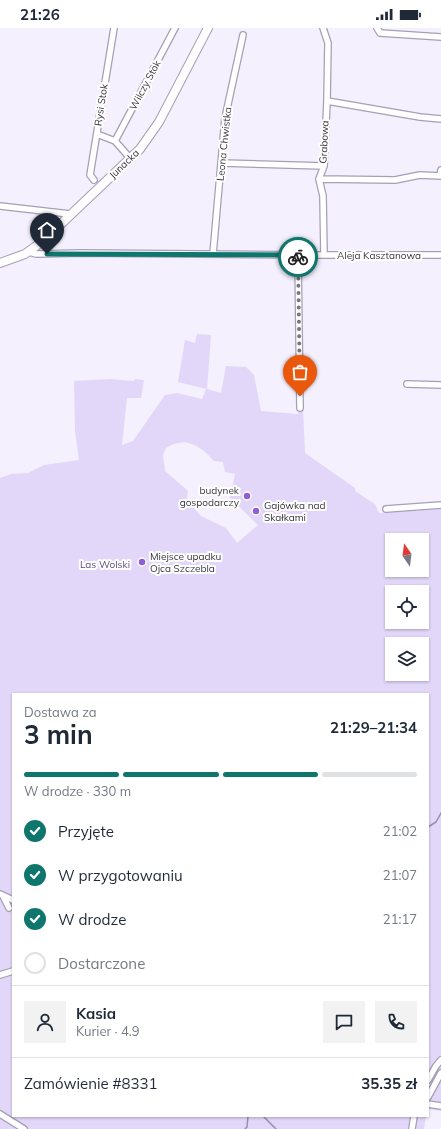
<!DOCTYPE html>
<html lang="pl">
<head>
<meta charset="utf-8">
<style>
  :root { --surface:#fff; --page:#f2f2f3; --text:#1f2937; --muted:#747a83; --line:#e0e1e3; --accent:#0f766e }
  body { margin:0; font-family:Mulish,sans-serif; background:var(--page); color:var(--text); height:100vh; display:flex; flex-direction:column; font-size:15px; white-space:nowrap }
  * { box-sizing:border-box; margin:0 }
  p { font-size:13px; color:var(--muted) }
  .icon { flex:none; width:22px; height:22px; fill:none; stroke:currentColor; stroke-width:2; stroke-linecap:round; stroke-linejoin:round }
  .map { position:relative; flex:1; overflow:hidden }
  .details { position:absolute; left:12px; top:665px; width:417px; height:424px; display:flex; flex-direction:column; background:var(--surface); border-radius:0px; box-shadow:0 1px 3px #0004 }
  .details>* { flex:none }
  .needle { width:26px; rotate:346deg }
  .buttons { position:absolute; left:385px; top:505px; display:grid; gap:8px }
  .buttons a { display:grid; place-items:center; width:44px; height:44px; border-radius:0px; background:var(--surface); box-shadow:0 1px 3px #0004; font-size:20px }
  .pin { position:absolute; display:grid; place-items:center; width:34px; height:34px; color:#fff; margin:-41px -17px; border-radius:50% 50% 50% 0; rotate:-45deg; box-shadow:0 0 4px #0007 }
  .pin .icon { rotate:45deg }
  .courier { position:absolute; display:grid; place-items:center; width:40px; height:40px; margin:-20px; border:3px solid #0f766e; border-radius:50%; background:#fff; color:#222; box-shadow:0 1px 5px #0007 }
  .head em { font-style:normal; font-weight:700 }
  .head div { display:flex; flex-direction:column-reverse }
  .head { display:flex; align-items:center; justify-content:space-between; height:68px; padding:0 12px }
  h1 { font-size:26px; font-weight:700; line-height:30px }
  .bar { display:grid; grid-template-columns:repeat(4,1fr); gap:6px 4px; align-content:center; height:48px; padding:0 12px }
  .bar i { height:5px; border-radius:3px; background:var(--line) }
  .bar .active { background:var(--accent) }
  .bar p { grid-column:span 4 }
  .line { display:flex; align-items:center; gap:10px; padding:0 12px; border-top:1px solid var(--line) }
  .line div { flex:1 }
  .round { display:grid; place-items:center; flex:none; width:42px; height:42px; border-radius:0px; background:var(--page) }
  ol { padding:0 12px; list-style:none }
  li { display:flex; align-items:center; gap:12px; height:44px }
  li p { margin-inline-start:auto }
  li .icon { padding:4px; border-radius:50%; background:var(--accent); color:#fff; stroke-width:4 }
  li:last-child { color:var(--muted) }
  li i { width:22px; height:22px; border:2px solid var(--line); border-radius:50% }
  .status { display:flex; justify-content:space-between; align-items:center; height:28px; padding:0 20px; background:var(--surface); direction:ltr }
  .status svg { height:11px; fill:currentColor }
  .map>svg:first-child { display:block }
  .green { fill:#e2d7f9; fill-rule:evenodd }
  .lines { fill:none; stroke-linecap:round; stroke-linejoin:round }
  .stream { stroke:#978dad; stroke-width:1.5 }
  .street-casing { stroke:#a69fb5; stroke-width:8 }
  .secondary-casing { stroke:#a69fb5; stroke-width:10 }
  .street { stroke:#fff; stroke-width:5.5 }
  .secondary { stroke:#fff; stroke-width:8 }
  .done { stroke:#787580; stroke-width:4; stroke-dasharray:0 7.2 }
  .route { stroke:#0f766e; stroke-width:5 }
  .poi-dot { fill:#905ed7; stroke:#fff; stroke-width:1.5 }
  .labels { text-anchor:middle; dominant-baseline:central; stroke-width:4; stroke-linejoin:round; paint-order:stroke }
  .street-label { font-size:10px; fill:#36333c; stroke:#fff }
  .poi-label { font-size:10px; fill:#36333c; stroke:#fff; text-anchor:start }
  .park-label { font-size:10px; fill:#5b4a79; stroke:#fff }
</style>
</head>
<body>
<div class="status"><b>21:26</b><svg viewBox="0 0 49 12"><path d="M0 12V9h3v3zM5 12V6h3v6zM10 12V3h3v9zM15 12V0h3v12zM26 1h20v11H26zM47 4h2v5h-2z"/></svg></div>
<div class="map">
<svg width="441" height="1101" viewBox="0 0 441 1101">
  <rect width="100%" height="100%" fill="#f4f0fe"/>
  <path class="green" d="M197 306 211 307 207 361 221 365 226 338 246 339 254 347 261 383 298 386V378L303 380 305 425 355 460V463L375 476 379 485 441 481V1083L428 1081V666H13V1088H426L424 1101H0V450L11 446 28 445 44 437 79 432 75 403 74 353 111 351 133 353 136 351 144 352 141 370H127L122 417 133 413 165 367 177 365 202 371 206 361 178 354 185 312 195 315ZM184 414C197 416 205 423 214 433L223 434 225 444 235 446 230 470 258 497 237 515 226 500 201 488 187 472 188 463 165 443 163 427 166 420 174 416ZM392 512H422V542H392ZM392 564H422V594H392ZM392 616H422V646H392Z"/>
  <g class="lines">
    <path class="stream" d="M428 799 436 794 441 785
      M263 1088 276 1101
      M245 1101 247 1099 248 1088"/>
    <g class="street-casing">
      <path id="street" d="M323 0 328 15 327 73 324 138 319 151 323 168 324 227
        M377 0 380 5 441 9
        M327 73 420 89 441 91
        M97 106 115 113 130 130
        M115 113 175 0
        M222 135 324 138
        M440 148 441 142
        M319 151 395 152 420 147 441 148
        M94 152 90 147 114 0
        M0 178 70 186
        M29 224 36 226 82 225 298 227H441
        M213 226 225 90 243 7
        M298 227 300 380
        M407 356 441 357
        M386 481 441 477
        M0 866 13 872
        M3 868 9 880
        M0 947 13 943
        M428 1052 436 1038 441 1032
        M428 1069 441 1045
        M428 1076 441 1078
        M0 1086 24 1101
        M412 1101 414 1088"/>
    </g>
    <g class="secondary-casing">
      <path id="secondary" d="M0 235 25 226 43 213 140 121 159 94 208 0"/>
    </g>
    <use href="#street" class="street"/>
    <use href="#secondary" class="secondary"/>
  </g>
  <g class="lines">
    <path class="done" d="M298 229 300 368"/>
    <path class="route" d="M47 226 298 227V229"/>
  </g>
  <g class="poi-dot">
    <circle cx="247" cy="468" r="4"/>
    <circle cx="256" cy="483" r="4"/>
    <circle cx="142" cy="534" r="4"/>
  </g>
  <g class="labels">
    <g class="street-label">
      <text transform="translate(145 57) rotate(-62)">Wilczy Stok</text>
      <text transform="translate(101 77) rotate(-81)">Rysi Stok</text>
      <text transform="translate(324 114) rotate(-87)">Grabowa</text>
      <text transform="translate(224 116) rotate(-84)">Leona Chwistka</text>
      <text transform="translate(124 136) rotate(-44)">Junacka</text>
      <text x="379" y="227">Aleja Kasztanowa</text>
    </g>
    <g class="poi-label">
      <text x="239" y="462" text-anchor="end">budynek<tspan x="239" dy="12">gospodarczy</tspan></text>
      <text x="264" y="477">Gajówka nad<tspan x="264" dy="12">Skałkami</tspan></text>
      <text x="150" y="528">Miejsce upadku<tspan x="150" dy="12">Ojca Szczebla</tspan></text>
    </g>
    <g class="park-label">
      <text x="105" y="536">Las Wolski</text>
    </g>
  </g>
</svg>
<div class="buttons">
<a><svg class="needle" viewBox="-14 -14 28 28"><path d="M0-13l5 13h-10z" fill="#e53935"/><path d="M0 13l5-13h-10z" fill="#747a83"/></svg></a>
<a><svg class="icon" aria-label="locate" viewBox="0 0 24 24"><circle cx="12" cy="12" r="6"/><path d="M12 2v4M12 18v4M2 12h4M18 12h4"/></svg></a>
<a><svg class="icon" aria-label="layers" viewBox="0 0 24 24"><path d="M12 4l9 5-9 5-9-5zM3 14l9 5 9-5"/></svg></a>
</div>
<div class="pin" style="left:300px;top:368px;background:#ea580c"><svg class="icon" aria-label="bag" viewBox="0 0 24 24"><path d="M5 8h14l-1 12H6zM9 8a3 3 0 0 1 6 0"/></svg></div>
<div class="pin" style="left:47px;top:226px;background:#1f2937"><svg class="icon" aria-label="home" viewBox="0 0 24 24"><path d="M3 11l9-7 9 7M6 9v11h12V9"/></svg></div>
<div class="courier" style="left:298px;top:229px"><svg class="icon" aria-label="bike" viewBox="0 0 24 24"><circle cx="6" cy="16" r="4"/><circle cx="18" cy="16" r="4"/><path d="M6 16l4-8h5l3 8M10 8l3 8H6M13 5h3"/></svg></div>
<section class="details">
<div class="head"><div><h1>3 min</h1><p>Dostawa za</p></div><em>21:29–21:34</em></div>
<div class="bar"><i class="active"></i><i class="active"></i><i class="active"></i><i></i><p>W drodze · 330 m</p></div>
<ol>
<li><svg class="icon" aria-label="check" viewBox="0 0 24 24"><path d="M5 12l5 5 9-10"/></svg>Przyjęte<p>21:02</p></li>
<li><svg class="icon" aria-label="check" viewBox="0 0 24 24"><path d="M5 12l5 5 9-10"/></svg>W przygotowaniu<p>21:07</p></li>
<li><svg class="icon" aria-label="check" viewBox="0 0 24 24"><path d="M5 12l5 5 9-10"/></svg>W drodze<p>21:17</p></li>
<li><i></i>Dostarczone</li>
</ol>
<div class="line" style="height:72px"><a class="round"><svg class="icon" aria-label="person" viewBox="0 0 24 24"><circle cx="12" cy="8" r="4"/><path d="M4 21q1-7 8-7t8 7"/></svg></a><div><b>Kasia</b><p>Kurier · 4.9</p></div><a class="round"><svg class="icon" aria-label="chat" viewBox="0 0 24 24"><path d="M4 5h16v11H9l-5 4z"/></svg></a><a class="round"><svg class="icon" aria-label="phone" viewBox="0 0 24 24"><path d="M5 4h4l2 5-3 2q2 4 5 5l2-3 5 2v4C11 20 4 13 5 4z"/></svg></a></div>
<div class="line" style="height:52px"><div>Zamówienie #8331</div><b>35.35 zł</b></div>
</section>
</div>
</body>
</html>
